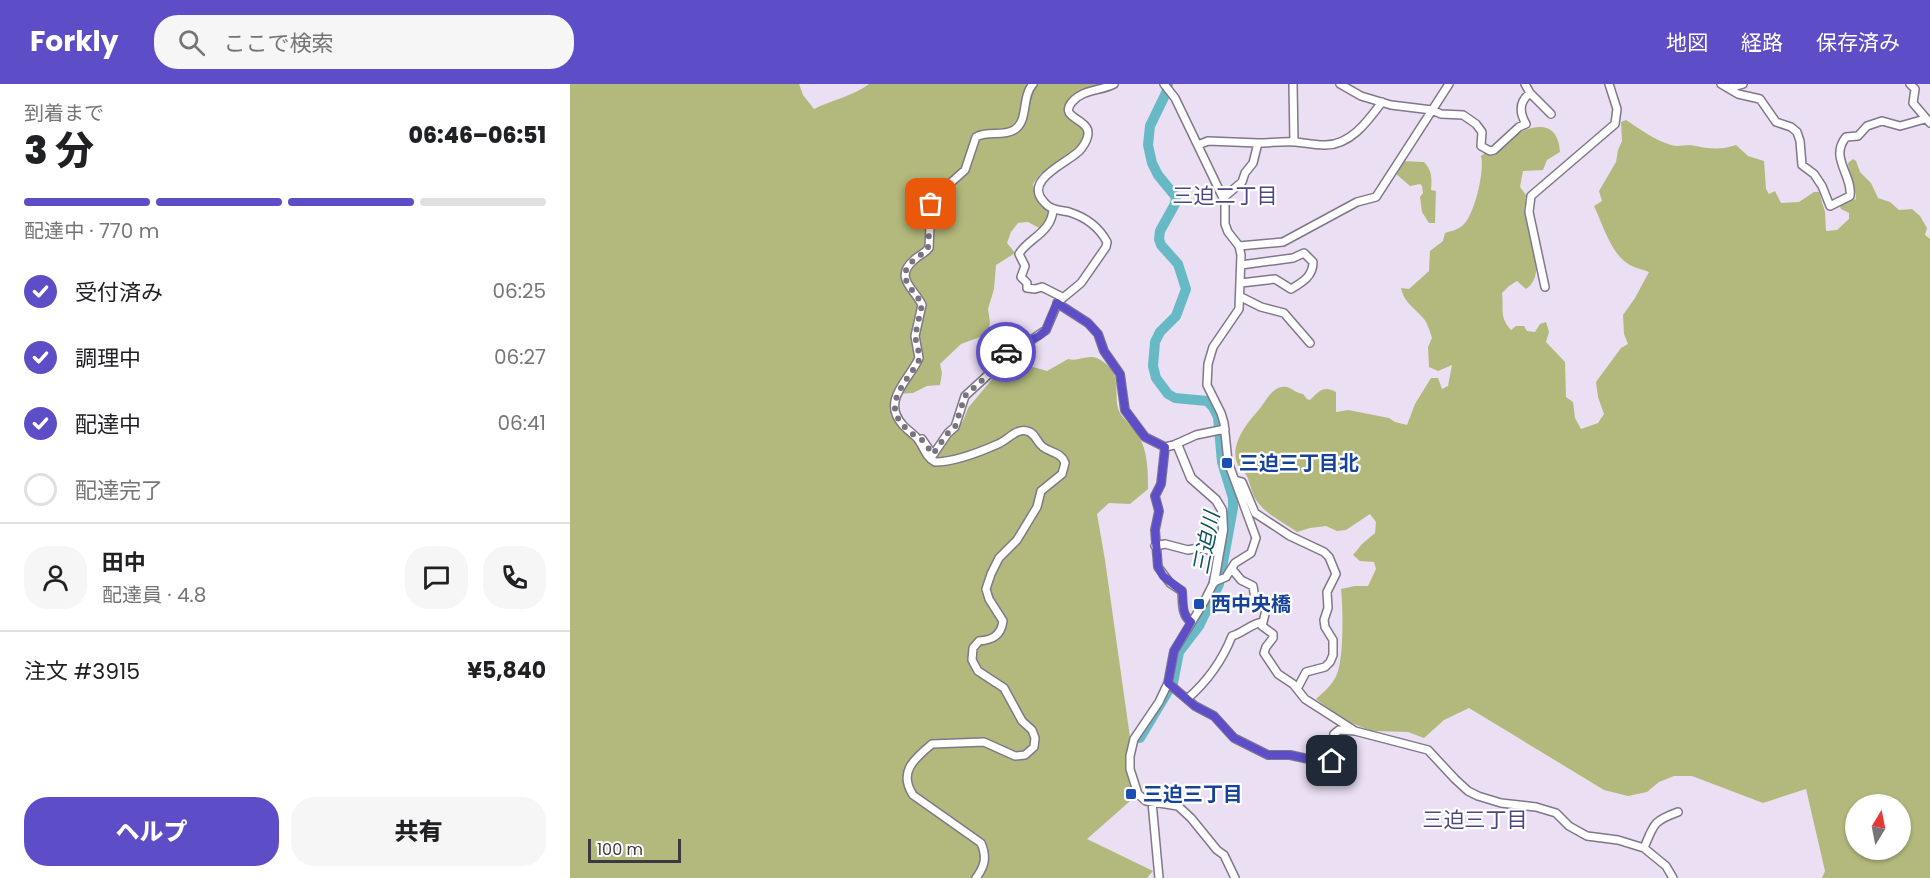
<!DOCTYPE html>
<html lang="ja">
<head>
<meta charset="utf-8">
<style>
  :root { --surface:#fff; --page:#f6f6f6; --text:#202124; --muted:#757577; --line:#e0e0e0; --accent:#5d4ec7 }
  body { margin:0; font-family:Poppins,"Noto Sans JP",sans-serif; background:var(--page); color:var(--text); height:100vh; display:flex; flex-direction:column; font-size:22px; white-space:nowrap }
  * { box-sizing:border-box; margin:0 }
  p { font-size:20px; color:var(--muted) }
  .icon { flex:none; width:33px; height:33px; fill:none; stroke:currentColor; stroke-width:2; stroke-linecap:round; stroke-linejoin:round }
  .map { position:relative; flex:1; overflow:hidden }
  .sheet { display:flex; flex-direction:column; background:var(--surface); width:570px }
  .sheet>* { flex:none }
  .needle { width:39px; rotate:10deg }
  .buttons { position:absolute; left:1275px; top:710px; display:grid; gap:12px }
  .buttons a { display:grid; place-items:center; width:66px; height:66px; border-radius:50%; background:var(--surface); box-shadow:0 2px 4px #0004; font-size:30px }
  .scale { position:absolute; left:18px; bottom:15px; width:93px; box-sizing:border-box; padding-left:6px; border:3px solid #3c3840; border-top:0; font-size:16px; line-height:21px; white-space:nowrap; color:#3c3840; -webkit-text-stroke:4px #fff; paint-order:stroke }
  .pin { position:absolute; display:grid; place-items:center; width:51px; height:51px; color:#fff; margin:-26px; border-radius:12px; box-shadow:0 3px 9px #0006 }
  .courier { position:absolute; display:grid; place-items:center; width:60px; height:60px; margin:-30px; border:4px solid #5d4ec7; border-radius:50%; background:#fff; color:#222; box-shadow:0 2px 8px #0007 }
  .overview em { font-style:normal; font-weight:800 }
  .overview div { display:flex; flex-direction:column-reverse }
  .overview { display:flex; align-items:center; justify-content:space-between; height:102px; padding:0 24px }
  h1 { font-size:39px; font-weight:800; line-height:45px }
  .bar { display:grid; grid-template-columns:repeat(4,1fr); gap:9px 6px; align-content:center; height:72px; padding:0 24px }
  .bar i { height:8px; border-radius:4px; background:var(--line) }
  .bar .active { background:var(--accent) }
  .bar p { grid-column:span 4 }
  .line { display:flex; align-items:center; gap:15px; padding:0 24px; border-top:2px solid var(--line) }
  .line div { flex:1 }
  .round { display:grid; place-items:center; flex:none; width:63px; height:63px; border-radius:24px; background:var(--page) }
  ol { padding:0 24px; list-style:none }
  li { display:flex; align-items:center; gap:18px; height:66px }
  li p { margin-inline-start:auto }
  li .icon { padding:6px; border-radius:50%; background:var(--accent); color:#fff; stroke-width:4 }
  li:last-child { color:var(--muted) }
  li i { width:33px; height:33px; border:3px solid var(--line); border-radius:50% }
  .primary-button { display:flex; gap:12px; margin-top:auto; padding:12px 24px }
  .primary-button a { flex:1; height:69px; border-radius:24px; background:var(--accent); color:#fff; font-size:24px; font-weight:800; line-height:69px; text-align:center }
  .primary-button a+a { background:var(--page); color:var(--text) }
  header { display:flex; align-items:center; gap:36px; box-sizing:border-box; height:84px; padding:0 30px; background:var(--accent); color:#fff }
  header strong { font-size:28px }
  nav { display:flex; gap:33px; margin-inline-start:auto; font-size:21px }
  .search { width:420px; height:54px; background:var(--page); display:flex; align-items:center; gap:15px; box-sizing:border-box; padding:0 21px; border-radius:24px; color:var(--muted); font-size:22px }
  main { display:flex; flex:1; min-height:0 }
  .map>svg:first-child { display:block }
  .forest { fill:#b3b97c; fill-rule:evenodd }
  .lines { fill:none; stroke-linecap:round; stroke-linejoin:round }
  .river { stroke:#67b9c6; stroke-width:10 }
  .minor-casing { stroke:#817788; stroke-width:10 }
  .tertiary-casing { stroke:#817788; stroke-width:11 }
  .minor { stroke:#fff; stroke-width:7 }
  .tertiary { stroke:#fff; stroke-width:8 }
  .done { stroke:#79727f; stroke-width:6; stroke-dasharray:0 10.8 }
  .route { stroke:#5d4ec7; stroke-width:8 }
  .transit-dot { fill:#1a4fb4; stroke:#fff; stroke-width:2 }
  .labels { text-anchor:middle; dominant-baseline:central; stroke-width:4.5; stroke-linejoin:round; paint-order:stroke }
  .transit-label { font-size:20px; font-weight:bold; fill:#164399; stroke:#fff; text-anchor:start }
  .neighbourhood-label { font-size:21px; fill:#4b4886; stroke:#fff }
  .water-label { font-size:21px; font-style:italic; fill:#0b555f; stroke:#fff }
</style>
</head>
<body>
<header>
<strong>Forkly</strong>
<div class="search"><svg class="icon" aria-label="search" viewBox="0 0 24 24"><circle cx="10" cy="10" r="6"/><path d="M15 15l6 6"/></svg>ここで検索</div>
<nav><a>地図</a><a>経路</a><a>保存済み</a></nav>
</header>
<main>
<section class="sheet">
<div class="overview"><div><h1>3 分</h1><p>到着まで</p></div><em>06:46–06:51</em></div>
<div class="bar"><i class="active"></i><i class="active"></i><i class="active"></i><i></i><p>配達中 · 770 m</p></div>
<ol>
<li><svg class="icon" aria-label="check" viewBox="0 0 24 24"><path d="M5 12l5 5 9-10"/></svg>受付済み<p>06:25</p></li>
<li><svg class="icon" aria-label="check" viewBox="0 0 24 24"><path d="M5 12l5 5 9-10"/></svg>調理中<p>06:27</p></li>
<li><svg class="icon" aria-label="check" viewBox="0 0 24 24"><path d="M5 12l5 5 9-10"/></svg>配達中<p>06:41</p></li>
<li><i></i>配達完了</li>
</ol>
<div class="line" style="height:108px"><a class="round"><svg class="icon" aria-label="person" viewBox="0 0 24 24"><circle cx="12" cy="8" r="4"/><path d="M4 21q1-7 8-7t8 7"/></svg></a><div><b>田中</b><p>配達員 · 4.8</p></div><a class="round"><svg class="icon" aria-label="chat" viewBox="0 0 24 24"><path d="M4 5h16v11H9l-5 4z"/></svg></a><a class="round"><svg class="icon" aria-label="phone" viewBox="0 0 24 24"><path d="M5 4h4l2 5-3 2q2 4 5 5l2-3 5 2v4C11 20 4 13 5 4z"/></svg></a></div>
<div class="line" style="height:78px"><div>注文 #3915</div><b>¥5,840</b></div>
<div class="primary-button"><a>ヘルプ</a><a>共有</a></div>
</section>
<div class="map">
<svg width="1360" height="794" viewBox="0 0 1360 794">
  <rect width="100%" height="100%" fill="#eadff3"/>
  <path class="forest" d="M0 0H229L233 11 244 25C262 16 283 12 299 0H536L521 4 496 26 516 46C512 68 491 73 476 88L471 89 463 100C464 113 471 119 481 127L471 145 458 138 448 139 441 148 437 159 445 169 426 181 424 205 418 225 420 238 418 250 391 260 370 280 372 289 370 301 357 302 343 309 326 310C317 336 330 343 346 360 353 367 354 373 363 378L393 337 398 324 429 287 442 281H456L477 287 498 275C510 278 517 269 529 275 556 290 541 311 550 329 555 337 563 343 568 351 578 366 578 388 578 405L560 420 539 419 527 430 535 476 568 710 517 755 583 787 577 794H0Z
    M1056 36C1070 45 1084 56 1101 61 1107 63 1113 61 1120 61 1136 64 1149 67 1166 61L1178 72 1194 77 1196 105 1199 110 1205 107 1211 119 1229 118 1244 108H1249L1255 128 1256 147 1267 146 1279 135V129L1271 125 1269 120 1286 115C1286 103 1279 92 1278 79L1283 75 1286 77 1290 88 1301 99 1308 114 1320 118 1329 126 1342 125 1350 132 1357 144 1355 151 1360 155V794H1252L1255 787 1236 705 1193 719 1122 692H1104L1089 698 1077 708 1058 712 1034 706 899 624 874 636 854 654 838 648 801 647 772 635 746 615C754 608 763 600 767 590 774 573 773 523 771 505L785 502H798L806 485 804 478 790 477 783 471 792 460 805 449 806 438 800 430 776 446 767 447 756 442 740 444 727 448C715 439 700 433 690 421 682 413 681 402 677 392 675 388 670 385 668 381 659 363 675 341 687 328 695 320 702 300 717 303 723 305 726 309 733 310L737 315 740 316C749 307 754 301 766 308V328L778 326 819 334 825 338 837 341 845 320 861 294H868L872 305 878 302 882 281 868 287 859 283 858 263 862 254C860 248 858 240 854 235 845 224 834 219 831 204L839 205 859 187 860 167 873 157 875 149C881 147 888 146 893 141 904 132 915 87 911 72 932 56 987 18 990 68L977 76 973 86 953 87 950 103 956 111 954 128 957 132C960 154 977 191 956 205L947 197 939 202 932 209C934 226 929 233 941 246L946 242H954L957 247 965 248 970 240 976 238 979 248 976 258 995 278 996 313 1003 318 1005 334 1011 345 1028 339 1034 330 1028 313 1026 298 1051 264 1058 260 1054 250 1053 231 1065 214 1079 188C1072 185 1063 184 1057 179 1041 169 1032 139 1024 122L1032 117 1029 107 1046 78 1048 66 1052 57 1051 38ZM1286 720H1330V765H1286Z
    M830 77 854 78C862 87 862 94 861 106L866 107 865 139H859L852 128 850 113 853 109 852 102 850 100 840 102 825 89Z"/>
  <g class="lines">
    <path class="river" d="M570 654 603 599 609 568 629 542 649 500 663 424V414L652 378 648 333 643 323 637 317 605 314 598 310 586 294 583 282 585 258 590 248 606 232 616 205 608 180 591 161 589 155 590 147 605 120 606 113 588 91 582 79 578 61 580 42 596 9 598 0"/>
    <g class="minor-casing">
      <path id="minor" d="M594 0 605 14 655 118V140L658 148 669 162 671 171 669 225 643 263 638 280 637 301 651 329 654 339 658 378 686 454 681 469 665 479 656 493 644 498 634 518 604 567 598 599 589 618 564 655 560 672V685L568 710 576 717 608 722 621 734 647 766 654 771 665 794
        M723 0 724 58
        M770 0 791 12 821 21 862 26 871 30 893 31 906 40 912 48 911 62 920 67 924 66 949 43 956 40C949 28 949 18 960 9
        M955 0 960 9 981 30
        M1151 0 1168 10 1190 15 1206 38 1221 43 1227 48 1230 57 1232 81 1244 90 1252 102 1260 122 1280 112C1283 91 1259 74 1276 53L1288 52 1297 42 1312 37 1330 42 1355 35
        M1340 0 1345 5 1343 19 1360 39
        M1158 4 1173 0
        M628 61 638 57 688 59
        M653 114 672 98 675 89 683 79 688 59C700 59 713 57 726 58 735 59 744 61 754 61 780 62 798 37 812 18
        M483 125C482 149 457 155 449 170L455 182 451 193 457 199V204L465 205 472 203 492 213
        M669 162 713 158 787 118 806 113 879 0
        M671 199 705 195 721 205C733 198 743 192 743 178L734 169 723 174 671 181
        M975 203 959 128 961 112 1045 40 1047 25 1039 0
        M671 213 691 223 714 229 740 259
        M487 219 518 239 528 250 534 267 550 290 555 326 575 353 595 363 591 400 585 412 589 427 585 446 588 483 600 499 612 507C613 518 611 531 621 538
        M352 355 363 371 378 349 385 343 395 312 419 290 425 272 454 261 476 246 488 218 511 199 536 163 537 158C529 143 515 133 499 128 490 126 480 126 474 118 452 95 501 78 511 65 536 32 485 39 502 18 513 5 531 7 544 0
        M595 363 604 361 626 351 655 345
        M665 396 672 398 685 429 720 452 754 468 759 473 766 490 757 508 758 524 754 536 755 543 763 556V571L760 578 755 583 736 588 727 605
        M585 462 595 460 618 466 628 464 649 468
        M662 485 671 496 683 502 685 515 696 526 692 542 703 550V554L696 563 694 569 708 590 723 600 735 615 785 647
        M598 599 625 622 644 632 664 654 698 671H720L756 679 762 677 771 671 773 666 764 650 769 646 785 647 858 666 885 695 898 707 908 712 931 719 966 723 986 729 999 742 1017 752 1048 756 1074 764 1096 782 1103 794
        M617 615C638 597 652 577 662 552 673 549 682 539 693 538
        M582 718 589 794
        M1074 764C1084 740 1083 737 1108 728
        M406 794C415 782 417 773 411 759L343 711C328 688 344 675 362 660L414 658 445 672 455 671 464 663 465 654 462 646 452 637 434 604 408 587 402 576 403 564 409 557C422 556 431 552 433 537L419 515 416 505 421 490 429 474 447 456 467 423 471 407 492 390 495 379C491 368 481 369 473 363 466 358 466 349 457 347 446 344 438 356 428 360 410 368 385 378 365 378 354 372 354 361 346 353 341 348 336 345 332 340 311 316 340 295 349 274L345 252 352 221C345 205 323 194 344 176 349 171 354 170 359 164L361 120 366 112 395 86 406 53C418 46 432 53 444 46 459 37 451 13 463 0"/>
    </g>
    <g class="tertiary-casing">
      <path id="tertiary" d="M607 360 621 394 646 416 652 426 653 446 644 498"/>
    </g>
    <use href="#minor" class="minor"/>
    <use href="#tertiary" class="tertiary"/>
  </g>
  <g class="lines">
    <path class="done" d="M361 120 358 164C354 170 349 171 344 176 323 194 345 205 352 221L345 252 350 274C339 297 308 320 337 345 342 349 346 354 352 356L363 370 378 349 385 343 395 312 419 290 425 272 436 268"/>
    <path class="route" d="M436 268 469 252 476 246 487 219 518 239 528 250 534 267 550 290 555 326 575 353 595 363 591 400 585 412 589 427 585 446 588 483 593 492 612 507C614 518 611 531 621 538L604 567 598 599 625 622 644 632 664 654 698 671H720L756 679 762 677"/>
  </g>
  <g class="transit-dot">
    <rect x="651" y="373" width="12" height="12" rx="3"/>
    <rect x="623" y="514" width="12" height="12" rx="3"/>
    <rect x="555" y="704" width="12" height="12" rx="3"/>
  </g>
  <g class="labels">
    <g class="transit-label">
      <text x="669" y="379">三迫三丁目北</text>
      <text x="641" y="520">西中央橋</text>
      <text x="573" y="710">三迫三丁目</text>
    </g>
    <g class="neighbourhood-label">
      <text x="655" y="111">三迫二丁目</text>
      <text x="905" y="735">三迫三丁目</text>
    </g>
    <g class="water-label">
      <text transform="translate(636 459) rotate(-79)">三迫川</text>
    </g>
  </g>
</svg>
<div class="buttons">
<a><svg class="needle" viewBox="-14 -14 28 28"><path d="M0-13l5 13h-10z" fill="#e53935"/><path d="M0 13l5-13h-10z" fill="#757577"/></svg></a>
</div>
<div class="scale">100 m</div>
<div class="pin" style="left:361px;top:120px;background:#ea580c"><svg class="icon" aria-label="bag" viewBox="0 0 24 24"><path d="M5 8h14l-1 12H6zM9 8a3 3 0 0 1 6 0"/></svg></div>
<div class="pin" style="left:762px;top:677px;background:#1f2937"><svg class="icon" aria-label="home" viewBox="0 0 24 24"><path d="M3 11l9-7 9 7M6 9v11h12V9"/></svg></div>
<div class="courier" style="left:436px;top:268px"><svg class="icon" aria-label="car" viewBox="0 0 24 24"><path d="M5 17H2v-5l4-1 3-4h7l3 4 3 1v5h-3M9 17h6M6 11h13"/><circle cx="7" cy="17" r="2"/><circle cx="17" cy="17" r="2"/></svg></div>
</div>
</main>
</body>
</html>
